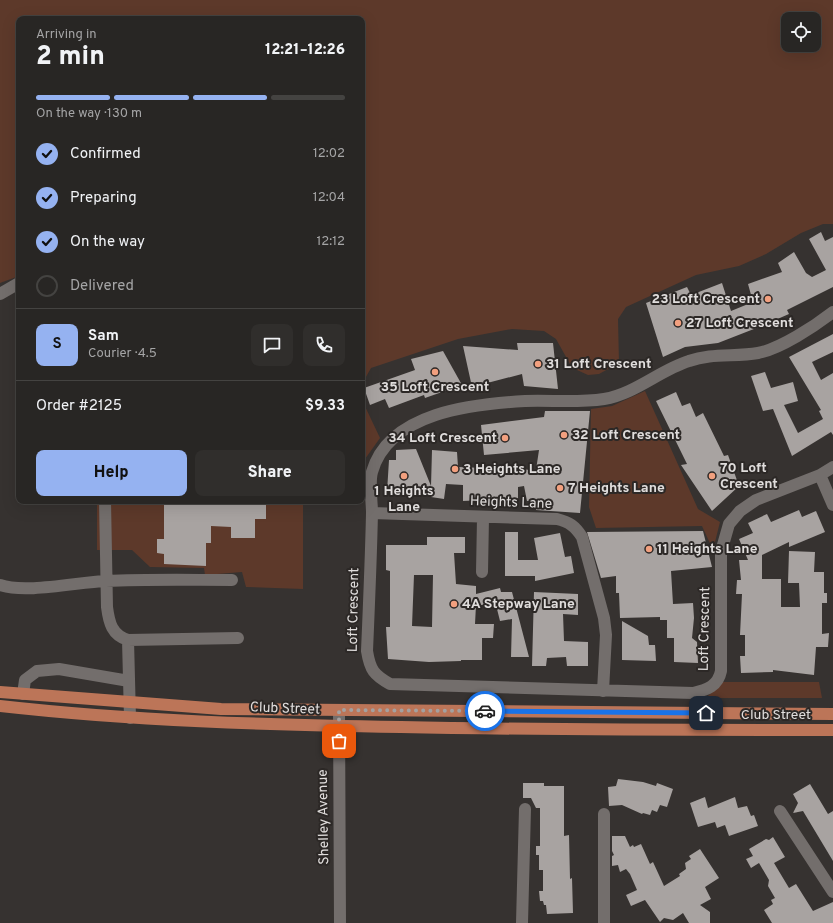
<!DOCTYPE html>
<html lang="en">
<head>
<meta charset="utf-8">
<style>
  :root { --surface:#282624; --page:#302e2c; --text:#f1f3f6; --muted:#a5a5a6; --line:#444341; --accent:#95b2f1 }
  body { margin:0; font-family:Overpass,sans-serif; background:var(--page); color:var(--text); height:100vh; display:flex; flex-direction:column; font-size:15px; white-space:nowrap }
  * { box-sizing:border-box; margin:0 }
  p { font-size:13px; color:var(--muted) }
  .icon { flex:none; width:22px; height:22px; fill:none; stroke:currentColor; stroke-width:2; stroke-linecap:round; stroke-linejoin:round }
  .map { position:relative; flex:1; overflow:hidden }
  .sheet { position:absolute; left:16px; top:16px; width:349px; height:488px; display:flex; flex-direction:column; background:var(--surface); border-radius:8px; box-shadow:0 4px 16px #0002,0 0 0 1px var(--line) }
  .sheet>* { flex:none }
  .fabs { position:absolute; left:781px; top:12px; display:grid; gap:8px }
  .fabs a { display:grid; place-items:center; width:40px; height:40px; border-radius:8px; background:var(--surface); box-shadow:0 4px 16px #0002,0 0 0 1px var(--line); font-size:20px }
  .pin { position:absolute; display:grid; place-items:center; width:34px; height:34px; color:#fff; margin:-17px; border-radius:8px; box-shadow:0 2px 6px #0006 }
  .courier { position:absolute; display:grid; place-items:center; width:40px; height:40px; margin:-20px; border:3px solid #1a73e8; border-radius:50%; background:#fff; color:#222; box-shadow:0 1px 5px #0007 }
  .overview em { font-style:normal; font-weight:800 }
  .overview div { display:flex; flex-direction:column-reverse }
  .overview { display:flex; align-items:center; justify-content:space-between; height:68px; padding:0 20px }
  h1 { font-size:26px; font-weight:800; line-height:30px }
  .bar { display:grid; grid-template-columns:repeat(4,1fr); gap:6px 4px; align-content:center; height:48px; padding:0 20px }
  .bar i { height:5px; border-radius:3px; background:var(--line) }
  .bar .selected { background:var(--accent) }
  .bar p { grid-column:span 4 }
  .line { display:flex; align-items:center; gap:10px; padding:0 20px; border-top:1px solid var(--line) }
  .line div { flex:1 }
  .round { display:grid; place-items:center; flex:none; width:42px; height:42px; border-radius:8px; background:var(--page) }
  ol { padding:0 20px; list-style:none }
  li { display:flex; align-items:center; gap:12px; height:44px }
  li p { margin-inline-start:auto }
  li .icon { padding:4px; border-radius:50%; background:var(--accent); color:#111; stroke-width:4 }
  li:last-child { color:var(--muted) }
  li i { width:22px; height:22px; border:2px solid var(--line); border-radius:50% }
  .cta { display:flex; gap:8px; margin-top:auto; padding:8px 20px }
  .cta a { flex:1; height:46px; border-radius:8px; background:var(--accent); color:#111; font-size:16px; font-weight:800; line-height:46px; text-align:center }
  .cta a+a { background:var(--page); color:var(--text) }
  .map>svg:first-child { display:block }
  .green { fill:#5d392a; fill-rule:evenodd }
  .building { fill:#a8a3a1; fill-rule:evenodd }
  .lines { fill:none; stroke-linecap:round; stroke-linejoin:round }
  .minor { stroke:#736e6c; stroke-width:12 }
  .major { stroke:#bc7558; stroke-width:12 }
  .done { stroke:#a4a1a0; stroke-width:4; stroke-dasharray:0 7.2 }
  .route { stroke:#1a73e8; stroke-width:5 }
  .poi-dot { fill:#f2a07f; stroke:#2c2826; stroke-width:1.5 }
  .labels { text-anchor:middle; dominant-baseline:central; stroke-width:4; stroke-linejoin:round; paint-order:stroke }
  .poi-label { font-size:14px; font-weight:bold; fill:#e0dddc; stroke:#2c2826; text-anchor:start }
  .street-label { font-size:14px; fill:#e0dddc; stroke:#2c2826 }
</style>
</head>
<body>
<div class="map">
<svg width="833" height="923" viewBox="0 0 833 923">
  <rect width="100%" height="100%" fill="#363230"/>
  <path class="green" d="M0 0H833V224H823L801 233 766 254 739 266 696 275 626 307 618 319 619 363 599 374 588 375 577 370 570 364 556 339 544 331 512 329 458 339 371 368 362 384V19H19V276L0 283ZM788 19H814V45H788Z
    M645 391 698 509 720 522 713 550 702 526 596 528 589 507 591 409 612 406Z
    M362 400 380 438 365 459 362 455Z
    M97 501H303V589L246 587 242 572 205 575 204 568 150 567 132 550H97Z
    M722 682H819L822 698H706Z"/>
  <path class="building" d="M821 232 825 241 833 237V287L787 310 789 314 759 327 718 343 685 347 663 357 646 303 687 287 691 295 722 283 731 311 753 302 748 284 782 272 778 263 794 252 806 273 812 277 826 270 809 239Z
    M833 334V352L812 362 821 380 833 373V435L831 432 792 456 773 409 763 411 751 376 765 372 771 388 793 382 798 401 784 405 798 433 823 419 819 411 821 410 789 357Z
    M517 343H553L558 389 524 386 522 374 472 387 463 346 518 350Z
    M443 351 462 385 425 398 424 395 389 408 385 399 370 405 364 388 415 370 411 359Z
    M676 392 682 406 690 403 696 417 703 413 724 456 728 455 739 486 712 511 681 465 687 464 656 401Z
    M545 411H590L580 513 536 510 537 501H527L524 486 518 487V501H485V500L463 501V485L446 484 444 499 431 497V494L387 492 389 460H396V450L416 449 431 486 432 450 457 452 458 467 536 470 539 450 484 455 481 425 544 417Z
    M164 501H266V519H255V538H231V527L211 526V543H206V566L164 564V554L157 553V539H164Z
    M799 510 802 517 816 511 825 532 789 547V542L762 555V579H781V607H800L799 583H788L789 551 815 552 814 572H824V593H827V603H822V634L829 633 828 647H816L814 675 773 670V672L741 673 740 656H745V635H740L742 594H736L737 580H741L739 560H748L739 539 753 533 748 523 767 514 771 522Z
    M703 531 712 567 671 571 673 604 693 603 694 618 692 638 697 642 698 663 674 662V638H667V620H660V617L620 618 619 593H616V576L601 578 587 532Z
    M505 532H518V560H538L534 538 560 533 565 557 571 556 574 573 535 581V576H505Z
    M427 537H465V553H454L456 584 476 586V594L500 588 501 592H512L529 657H511L512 619 500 621 496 605H476L475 624H494L493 638H482V660H461V661L429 662 388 659 386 627H390V571L386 570V545H427ZM414 575H433L432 627 412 626Z
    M534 592 578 594V615L563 614 564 641 588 642V666H567L566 657 547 658 546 666H532Z
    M622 621 648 636 649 645H655L656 661 622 660Z
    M618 779 643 782 656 786 657 783 673 789 667 807 660 805 657 812 652 810 650 815 643 813 642 814 622 805 609 806 608 787 616 786Z
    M523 783H544V786H564V836L569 835 570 879 572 878 573 913 547 914 546 905H544L543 901H540L539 891H543V870H539V855H536V846H540V808H536L531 798H523Z
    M810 784 828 814 833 811V861L803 811 793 813 798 803 793 794Z
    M705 797 708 808 735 797 738 808 747 806 751 816 754 815 758 826 729 836 725 825 717 828 715 822 698 827 690 803Z
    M612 836H625L630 847 633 845 634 847 641 844 650 864 653 862 664 886 680 876 679 874 686 869 685 863 691 859 689 856 700 849 719 878 705 887 711 899 700 905 710 912V923H689L683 913 673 920 664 918 660 922 645 900 631 906 626 895 637 890 630 874 626 869 620 872 618 865 612 866V856L614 855 612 851Z
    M773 837 785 857 774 863 789 888 796 884 813 911 833 902V923H772L764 910 773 904 771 900 775 898 768 886 769 880 759 863 751 868 746 859 753 856 749 849 766 839 769 840Z"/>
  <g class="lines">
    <path class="minor" d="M0 294 19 283
      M833 312C815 326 780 349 758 353 735 357 711 353 689 361 660 370 635 394 604 399 578 403 551 400 525 401 473 404 389 412 372 472 369 482 372 502 372 513 371 559 369 605 367 651 370 670 374 675 390 684L693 693C707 690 718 686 721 671V552L729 524 740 511 756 500 820 475 833 467
      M820 475 833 505
      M105 501 107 607C109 623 112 635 128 640L238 638
      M372 513 557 519C569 522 575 526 582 537L604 618 606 635 603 691
      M482 572 483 518
      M0 585C25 594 78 582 106 581 148 579 190 580 232 580
      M128 640 130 718
      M23 694 25 680 37 671 59 669 129 681
      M339 710 340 923
      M780 811 833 892
      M522 923 525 809
      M604 923V814"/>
    <path class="major" d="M0 692 221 709 833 714
      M0 706C133 721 268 725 401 727 545 730 689 730 833 730"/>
  </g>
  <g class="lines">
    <path class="done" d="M339 741V710L485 711"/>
    <path class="route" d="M485 711 706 713"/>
  </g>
  <g class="poi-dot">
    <circle cx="768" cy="299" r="4"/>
    <circle cx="678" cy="323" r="4"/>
    <circle cx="538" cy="364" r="4"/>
    <circle cx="435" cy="372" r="4"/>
    <circle cx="564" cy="435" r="4"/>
    <circle cx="505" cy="438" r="4"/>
    <circle cx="455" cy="469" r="4"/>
    <circle cx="404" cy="476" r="4"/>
    <circle cx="712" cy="476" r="4"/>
    <circle cx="560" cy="488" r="4"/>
    <circle cx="649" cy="549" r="4"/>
    <circle cx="454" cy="604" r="4"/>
  </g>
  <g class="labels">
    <g class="poi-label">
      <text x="760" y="299" text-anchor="end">23 Loft Crescent</text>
      <text x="686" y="323">27 Loft Crescent</text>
      <text x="546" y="364">31 Loft Crescent</text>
      <text x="435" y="387" text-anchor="middle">35 Loft Crescent</text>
      <text x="572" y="435">32 Loft Crescent</text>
      <text x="497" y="438" text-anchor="end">34 Loft Crescent</text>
      <text x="720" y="468">70 Loft<tspan x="720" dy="16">Crescent</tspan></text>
      <text x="463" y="469">3 Heights Lane</text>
      <text x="568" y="488">7 Heights Lane</text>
      <text x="404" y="491" text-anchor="middle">1 Heights<tspan x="404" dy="16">Lane</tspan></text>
      <text x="657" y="549">11 Heights Lane</text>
      <text x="462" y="604">4A Stepway Lane</text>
    </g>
    <g class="street-label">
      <text transform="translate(511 503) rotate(2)">Heights Lane</text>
      <text transform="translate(354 610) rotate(-89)">Loft Crescent</text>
      <text transform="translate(705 629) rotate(-89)">Loft Crescent</text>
      <text transform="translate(285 709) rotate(2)">Club Street</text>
      <text x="776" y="715">Club Street</text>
      <text transform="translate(324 817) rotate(-91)">Shelley Avenue</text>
    </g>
  </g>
</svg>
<div class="fabs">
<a><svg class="icon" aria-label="locate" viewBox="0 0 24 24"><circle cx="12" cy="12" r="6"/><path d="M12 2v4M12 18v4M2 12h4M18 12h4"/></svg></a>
</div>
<div class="pin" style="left:339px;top:741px;background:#ea580c"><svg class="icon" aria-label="bag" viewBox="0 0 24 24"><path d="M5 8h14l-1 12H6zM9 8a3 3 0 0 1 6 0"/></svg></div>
<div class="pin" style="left:706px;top:713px;background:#1f2937"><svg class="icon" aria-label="home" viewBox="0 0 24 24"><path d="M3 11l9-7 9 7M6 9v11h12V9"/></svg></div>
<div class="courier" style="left:485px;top:711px"><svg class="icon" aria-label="car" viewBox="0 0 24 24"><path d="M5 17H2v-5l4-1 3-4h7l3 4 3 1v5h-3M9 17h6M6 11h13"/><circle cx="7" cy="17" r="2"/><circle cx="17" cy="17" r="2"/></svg></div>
<section class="sheet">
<div class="overview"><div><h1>2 min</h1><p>Arriving in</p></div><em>12:21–12:26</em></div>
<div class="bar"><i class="selected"></i><i class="selected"></i><i class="selected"></i><i></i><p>On the way · 130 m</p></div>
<ol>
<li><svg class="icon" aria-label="check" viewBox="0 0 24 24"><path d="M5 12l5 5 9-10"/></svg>Confirmed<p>12:02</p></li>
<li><svg class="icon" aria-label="check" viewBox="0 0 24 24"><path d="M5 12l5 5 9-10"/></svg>Preparing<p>12:04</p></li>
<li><svg class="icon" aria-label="check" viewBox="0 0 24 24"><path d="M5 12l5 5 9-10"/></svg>On the way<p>12:12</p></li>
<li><i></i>Delivered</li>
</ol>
<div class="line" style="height:72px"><b class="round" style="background:var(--accent);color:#111">S</b><div><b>Sam</b><p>Courier · 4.5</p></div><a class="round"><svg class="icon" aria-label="chat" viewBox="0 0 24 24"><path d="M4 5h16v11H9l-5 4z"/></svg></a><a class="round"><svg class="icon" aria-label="phone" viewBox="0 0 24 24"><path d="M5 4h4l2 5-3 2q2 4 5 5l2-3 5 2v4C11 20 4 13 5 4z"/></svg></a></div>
<div class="line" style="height:52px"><div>Order #2125</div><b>$9.33</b></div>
<div class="cta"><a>Help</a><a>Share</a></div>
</section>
</div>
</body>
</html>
